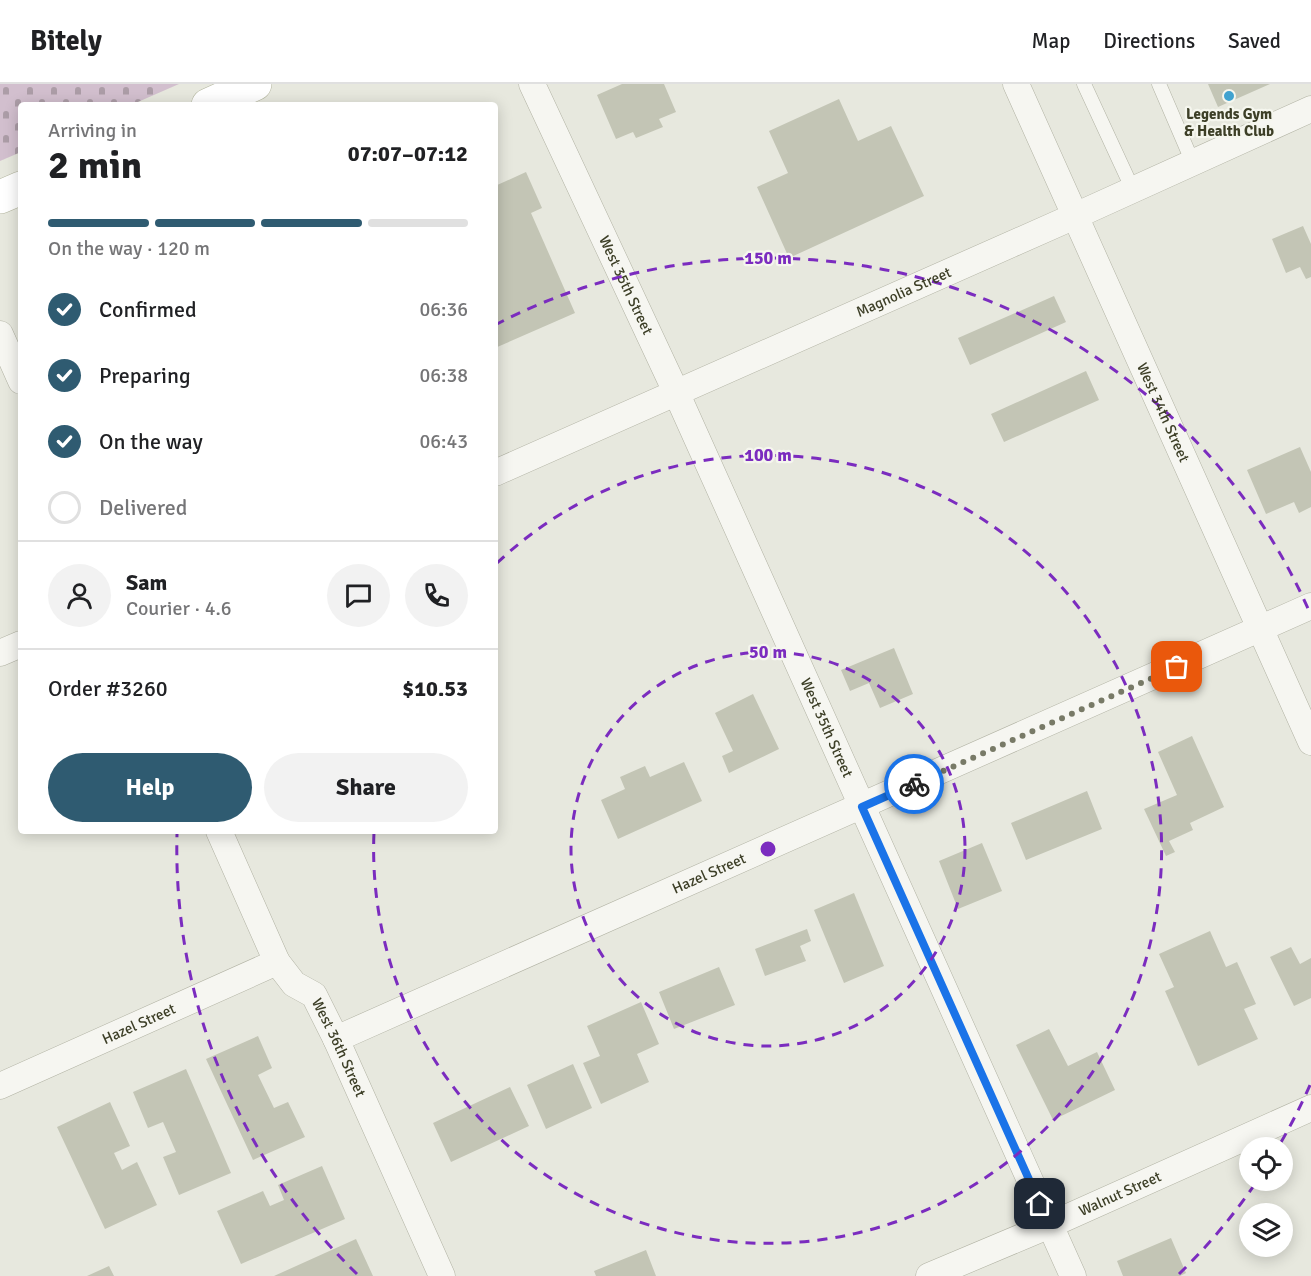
<!DOCTYPE html>
<html lang="en">
<head>
<meta charset="utf-8">
<style>
  :root { --surface:#fff; --page:#f2f2f2; --text:#202124; --muted:#757577; --line:#e0e0e0; --accent:#2f5b71 }
  body { margin:0; font-family:Signika,sans-serif; background:var(--page); color:var(--text); height:100vh; display:flex; flex-direction:column; font-size:22px; white-space:nowrap }
  * { box-sizing:border-box; margin:0 }
  p { font-size:20px; color:var(--muted) }
  .icon { flex:none; width:33px; height:33px; fill:none; stroke:currentColor; stroke-width:2; stroke-linecap:round; stroke-linejoin:round }
  .map { position:relative; flex:1; overflow:hidden }
  .sheet { position:absolute; left:18px; top:18px; width:480px; height:732px; display:flex; flex-direction:column; background:var(--surface); border-radius:6px; box-shadow:0 3px 15px #0003 }
  .sheet>* { flex:none }
  .controls { position:absolute; left:1239px; top:1053px; display:grid; gap:12px }
  .controls a { display:grid; place-items:center; width:54px; height:54px; border-radius:50%; background:var(--surface); box-shadow:0 3px 15px #0003; font-size:30px }
  .pin { position:absolute; display:grid; place-items:center; width:51px; height:51px; color:#fff; margin:-26px; border-radius:12px; box-shadow:0 3px 9px #0006 }
  .courier { position:absolute; display:grid; place-items:center; width:60px; height:60px; margin:-30px; border:4px solid #1a73e8; border-radius:50%; background:#fff; color:#222; box-shadow:0 2px 8px #0007 }
  .summary em { font-style:normal; font-weight:800 }
  .summary div { display:flex; flex-direction:column-reverse }
  .summary { display:flex; align-items:center; justify-content:space-between; height:102px; padding:0 30px }
  h1 { font-size:39px; font-weight:800; line-height:45px }
  .bar { display:grid; grid-template-columns:repeat(4,1fr); gap:9px 6px; align-content:center; height:72px; padding:0 30px }
  .bar i { height:8px; border-radius:4px; background:var(--line) }
  .bar .current { background:var(--accent) }
  .bar p { grid-column:span 4 }
  .line { display:flex; align-items:center; gap:15px; padding:0 30px; border-top:2px solid var(--line) }
  .line div { flex:1 }
  .round { display:grid; place-items:center; flex:none; width:63px; height:63px; border-radius:32px; background:var(--page) }
  ol { padding:0 30px; list-style:none }
  li { display:flex; align-items:center; gap:18px; height:66px }
  li p { margin-inline-start:auto }
  li .icon { padding:6px; border-radius:50%; background:var(--accent); color:#fff; stroke-width:4 }
  li:last-child { color:var(--muted) }
  li i { width:33px; height:33px; border:3px solid var(--line); border-radius:50% }
  .action { display:flex; gap:12px; margin-top:auto; padding:12px 30px }
  .action a { flex:1; height:69px; border-radius:36px; background:var(--accent); color:#fff; font-size:24px; font-weight:800; line-height:69px; text-align:center }
  .action a+a { background:var(--page); color:var(--text) }
  header { display:flex; align-items:center; gap:36px; box-sizing:border-box; height:84px; padding:0 30px; background:var(--surface); border-bottom:2px solid var(--line) }
  header strong { font-size:28px }
  nav { display:flex; gap:33px; margin-inline-start:auto; font-size:21px }
  .map>svg:first-child { display:block }
  .cemetery { fill:url(#cemetery-stones) }
  .building { fill:#c3c5b5 }
  .lines { fill:none; stroke-linecap:round; stroke-linejoin:round }
  .service-casing { stroke:#b1b2a3; stroke-width:15 }
  .minor-casing { stroke:#b1b2a3; stroke-width:27 }
  .primary-casing { stroke:#b2b49d; stroke-width:34 }
  .service { stroke:#f6f6f1; stroke-width:14 }
  .minor { stroke:#f6f6f1; stroke-width:26 }
  .primary { stroke:#fff; stroke-width:33 }
  .done { stroke:#787a67; stroke-width:6; stroke-dasharray:0 10.8 }
  .route { stroke:#1a73e8; stroke-width:8 }
  .ring { fill:none; stroke:#7b2cbf; stroke-width:3; stroke-dasharray:10 8 }
  .poi-dot { fill:#41a2cf; stroke:#f5f6ee; stroke-width:2 }
  .labels { text-anchor:middle; dominant-baseline:central; stroke-width:4.5; stroke-linejoin:round; paint-order:stroke }
  .poi-label { font-size:15px; font-weight:bold; fill:#3d3f27; stroke:#f5f6ee }
  .street-label { font-size:15px; fill:#3d3f27; stroke:#f5f6ee }
  .centre { fill:#7b2cbf; stroke:#f5f6ee; stroke-width:3 }
  .ring-label { font-size:18px; text-anchor:middle; font-weight:bold; fill:#7b2cbf; stroke:#f5f6ee; stroke-width:4.5; stroke-linejoin:round; paint-order:stroke }
</style>
</head>
<body>
<header>
<strong>Bitely</strong>
<nav><a>Map</a><a>Directions</a><a>Saved</a></nav>
</header>
<div class="map">
<svg width="1311" height="1192" viewBox="0 0 1311 1192">
  <defs>
    <pattern id="cemetery-stones" width="16" height="16" patternUnits="userSpaceOnUse" patternTransform="scale(1.5)"><rect width="16" height="16" fill="#d2bfce"/><path d="M2 7V4a2 2 0 0 1 4 0v3zM10 15v-3a2 2 0 0 1 4 0v3z" fill="#ac9da7"/></pattern>
  </defs>
  <rect width="100%" height="100%" fill="#e7e8de"/>
  <path class="cemetery" d="M0 0H179L131 21H21V68L0 77Z"/>
  <path class="building" d="M622 0H664L676 28 659 35 663 43 636 54 633 48 616 55 597 11Z
    M1208 0H1270L1218 23Z
    M839 15 858 57 891 42 924 112 789 174 757 103 788 89 769 47Z
    M526 88 542 124 531 129 575 229 495 264V102Z
    M1303 142 1311 160V193L1306 195 1300 183 1286 189 1272 155Z
    M1054 212 1066 238 970 281 958 254Z
    M1086 287 1099 316 1004 358 991 330Z
    M1300 363 1311 388V423L1299 429 1294 418 1266 430 1247 386Z
    M894 564 913 610 880 624 869 599 850 607 841 586Z
    M753 610 779 665 729 689 722 672 733 667 715 629Z
    M1192 652 1224 723 1190 739 1193 746 1169 757 1175 768 1166 772 1144 725 1177 711 1158 668Z
    M684 678 702 717 618 755 601 716 625 705 620 693 645 682 650 693Z
    M1087 707 1102 745 1026 776 1011 739Z
    M982 759 1002 807 958 825 939 777Z
    M854 809 884 882 844 899 814 826Z
    M807 845 811 857 800 862 806 877 765 892 755 865Z
    M1210 847 1226 883 1237 878 1256 920 1244 925 1258 955 1198 982 1165 907 1174 903 1159 870Z
    M1291 863 1300 880 1311 874V914L1294 922 1270 873Z
    M719 883 735 921 674 945 659 908Z
    M641 918 659 960 637 970 649 998 601 1020 583 979 600 972 587 942Z
    M1049 945 1068 982 1097 968 1115 1006 1053 1036 1016 961Z
    M258 952 272 984 258 991 274 1024 288 1018 305 1053 253 1076 206 975Z
    M573 980 592 1024 546 1045 527 1001Z
    M186 985 231 1089 179 1111 163 1073 176 1068 163 1038 148 1044 133 1008Z
    M510 1003 529 1042 451 1078 433 1039Z
    M110 1018 130 1062 114 1069 122 1086 137 1078 157 1121 105 1145 57 1043Z
    M322 1082 345 1135 241 1180 217 1127 263 1107 270 1122 284 1116 278 1101Z
    M1171 1154 1186 1189 1180 1192H1123L1117 1177Z
    M356 1155 373 1192H274Z
    M646 1166 656 1192H596L594 1187Z
    M109 1182 114 1192H87Z"/>
  <g class="lines">
    <g class="service-casing">
      <path id="service" d="M1084 0 1133 106
        M1159 0 1193 79"/>
    </g>
    <g class="minor-casing">
      <g id="minor">
        <path id="s1" d="M532 0 676 308 1073 1192"/>
        <path id="s2" d="M1016 0 1311 658"/>
        <path d="M0 250 21 297"/>
        <path id="s3" d="M495 389 1075 132 1311 25"/>
        <path d="M0 569 21 560"/>
        <path id="s4" d="M219 747 277 878 294 900 314 911 336 955 442 1192"/>
        <path id="s5" d="M336 955 1311 522"/>
        <path id="s6" d="M0 1002 277 878"/>
        <path id="s7" d="M929 1192 1050 1141 1311 1024"/>
      </g>
    </g>
    <g class="primary-casing">
      <path id="primary" d="M208 21 255 0
        M0 113 21 104"/>
    </g>
    <use href="#service" class="service"/>
    <use href="#minor" class="minor"/>
    <use href="#primary" class="primary"/>
  </g>
  <g class="lines">
    <path class="done" d="M914 700 1177 583"/>
    <path class="route" d="M914 700 862 723 1040 1120"/>
  </g>
  <g class="ring">
    <circle cx="768" cy="765" r="197"/>
    <path d="M497 479A394 394 0 1 1 374 748"/>
    <path d="M1310 1001A591 591 0 0 1 1280 1060M1255 1100A591 591 0 0 1 1179 1190M357 1190A591 591 0 0 1 177 750M495 241A591 591 0 0 1 1310 529"/>
  </g>
  <circle class="poi-dot" cx="1229" cy="12" r="6"/>
  <g class="labels">
    <g class="poi-label">
      <text x="1229" y="30">Legends Gym<tspan x="1229" dy="17">&amp; Health Club</tspan></text>
    </g>
    <g class="street-label">
      <text stroke="none"><textPath href="#s1" startOffset="222">West 35th Street</textPath></text>
      <text stroke="none"><textPath href="#s3" startOffset="447">Magnolia Street</textPath></text>
      <text stroke="none"><textPath href="#s2" startOffset="360">West 34th Street</textPath></text>
      <text stroke="none"><textPath href="#s1" startOffset="708">West 35th Street</textPath></text>
      <text stroke="none"><textPath href="#s5" startOffset="408">Hazel Street</textPath></text>
      <text stroke="none"><textPath href="#s6" startOffset="152">Hazel Street</textPath></text>
      <text stroke="none"><textPath href="#s4" startOffset="252">West 36th Street</textPath></text>
      <text stroke="none"><textPath href="#s7" startOffset="208">Walnut Street</textPath></text>
    </g>
  </g>
  <circle cx="768" cy="765" r="9" class="centre"/>
  <g class="ring-label">
    <text x="768" y="180">150 m</text>
    <text x="768" y="377">100 m</text>
    <text x="768" y="574">50 m</text>
  </g>
</svg>
<div class="controls">
<a><svg class="icon" aria-label="locate" viewBox="0 0 24 24"><circle cx="12" cy="12" r="6"/><path d="M12 2v4M12 18v4M2 12h4M18 12h4"/></svg></a>
<a><svg class="icon" aria-label="layers" viewBox="0 0 24 24"><path d="M12 4l9 5-9 5-9-5zM3 14l9 5 9-5"/></svg></a>
</div>
<div class="pin" style="left:1177px;top:583px;background:#ea580c"><svg class="icon" aria-label="bag" viewBox="0 0 24 24"><path d="M5 8h14l-1 12H6zM9 8a3 3 0 0 1 6 0"/></svg></div>
<div class="pin" style="left:1040px;top:1120px;background:#1f2937"><svg class="icon" aria-label="home" viewBox="0 0 24 24"><path d="M3 11l9-7 9 7M6 9v11h12V9"/></svg></div>
<div class="courier" style="left:914px;top:700px"><svg class="icon" aria-label="bike" viewBox="0 0 24 24"><circle cx="6" cy="16" r="4"/><circle cx="18" cy="16" r="4"/><path d="M6 16l4-8h5l3 8M10 8l3 8H6M13 5h3"/></svg></div>
<section class="sheet">
<div class="summary"><div><h1>2 min</h1><p>Arriving in</p></div><em>07:07–07:12</em></div>
<div class="bar"><i class="current"></i><i class="current"></i><i class="current"></i><i></i><p>On the way · 120 m</p></div>
<ol>
<li><svg class="icon" aria-label="check" viewBox="0 0 24 24"><path d="M5 12l5 5 9-10"/></svg>Confirmed<p>06:36</p></li>
<li><svg class="icon" aria-label="check" viewBox="0 0 24 24"><path d="M5 12l5 5 9-10"/></svg>Preparing<p>06:38</p></li>
<li><svg class="icon" aria-label="check" viewBox="0 0 24 24"><path d="M5 12l5 5 9-10"/></svg>On the way<p>06:43</p></li>
<li><i></i>Delivered</li>
</ol>
<div class="line" style="height:108px"><a class="round"><svg class="icon" aria-label="person" viewBox="0 0 24 24"><circle cx="12" cy="8" r="4"/><path d="M4 21q1-7 8-7t8 7"/></svg></a><div><b>Sam</b><p>Courier · 4.6</p></div><a class="round"><svg class="icon" aria-label="chat" viewBox="0 0 24 24"><path d="M4 5h16v11H9l-5 4z"/></svg></a><a class="round"><svg class="icon" aria-label="phone" viewBox="0 0 24 24"><path d="M5 4h4l2 5-3 2q2 4 5 5l2-3 5 2v4C11 20 4 13 5 4z"/></svg></a></div>
<div class="line" style="height:78px"><div>Order #3260</div><b>$10.53</b></div>
<div class="action"><a>Help</a><a>Share</a></div>
</section>
</div>
</body>
</html>
